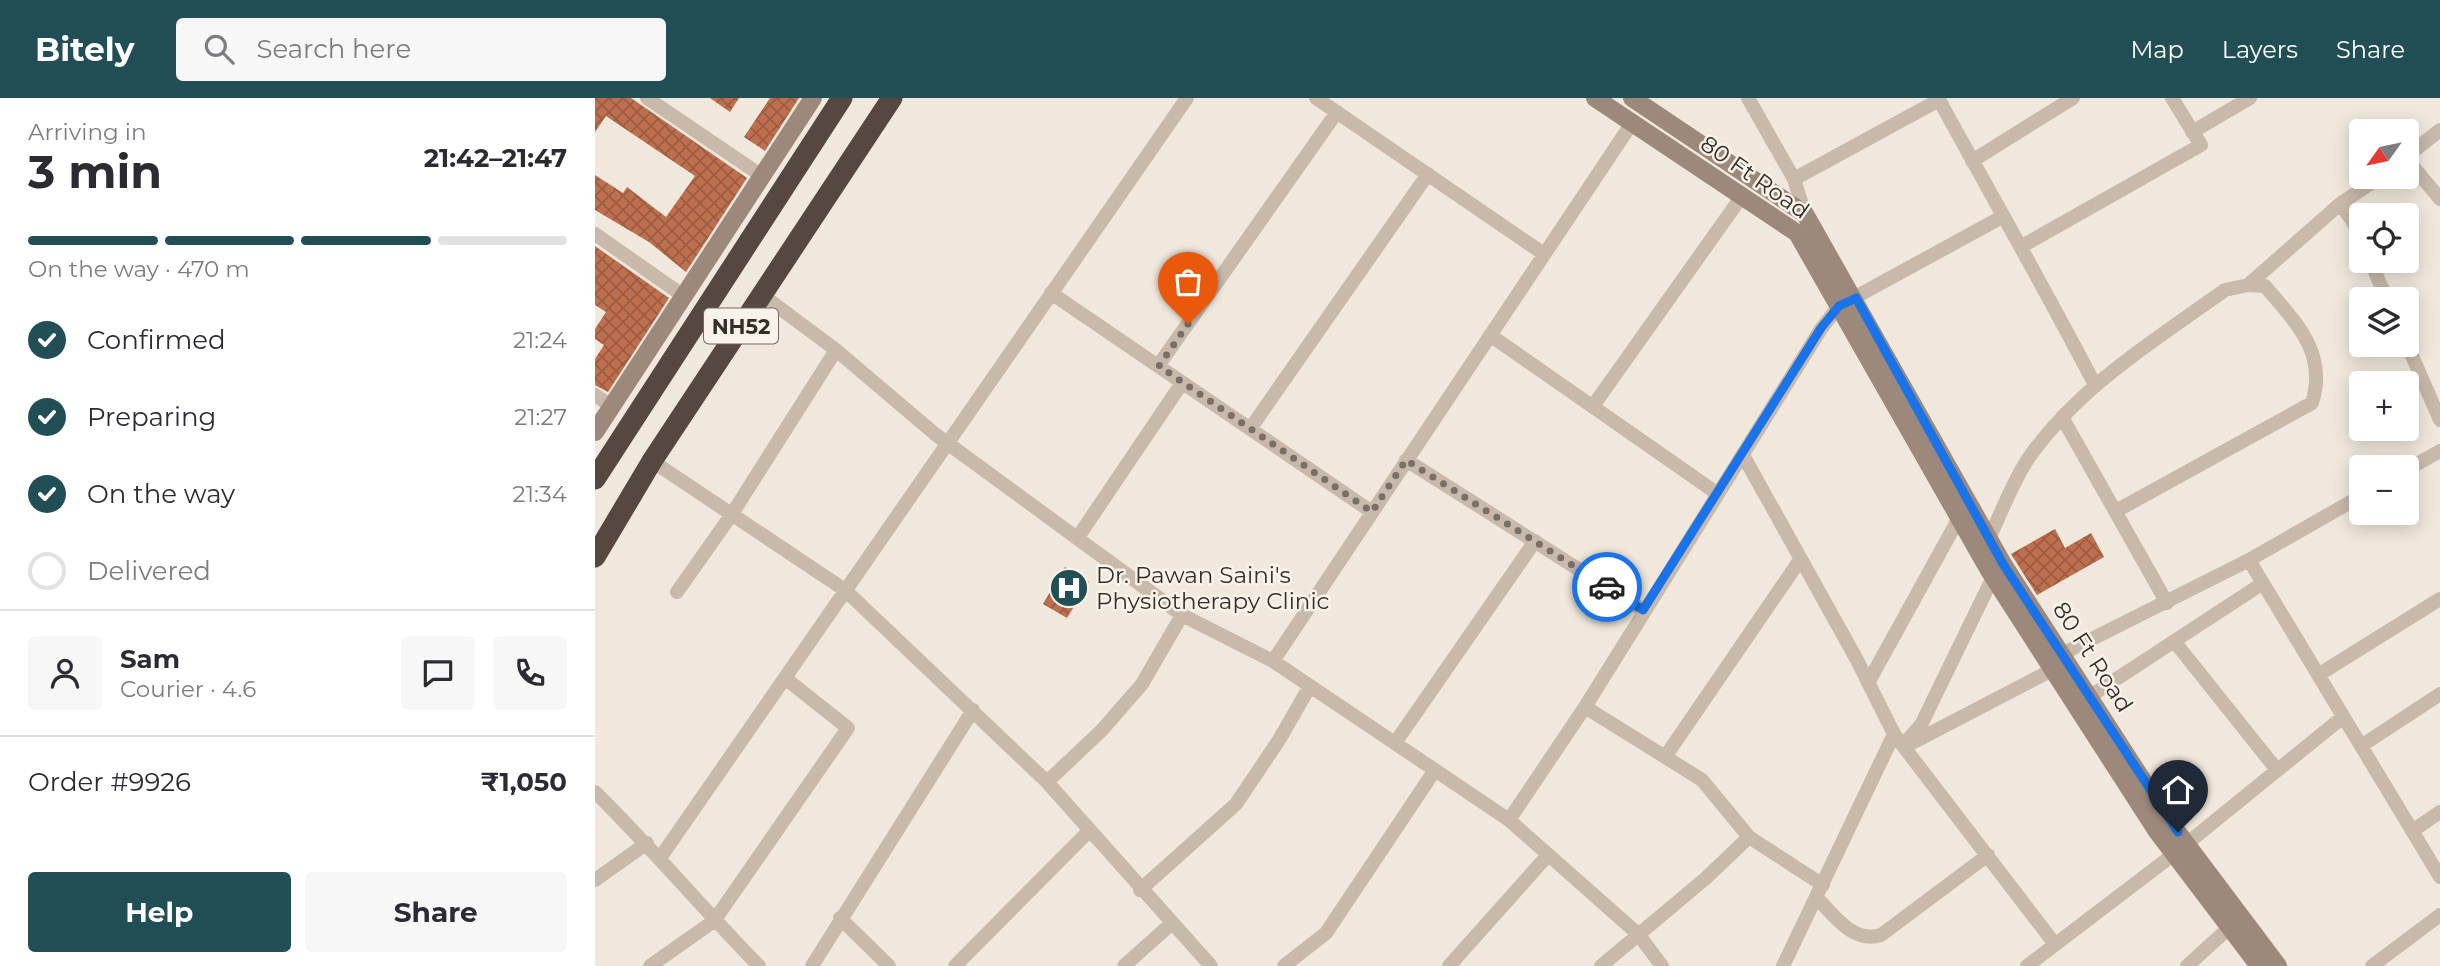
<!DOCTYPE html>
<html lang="en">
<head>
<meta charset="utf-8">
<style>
  :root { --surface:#fff; --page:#f7f7f7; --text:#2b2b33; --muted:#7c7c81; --line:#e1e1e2; --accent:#214f55 }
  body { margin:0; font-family:Montserrat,sans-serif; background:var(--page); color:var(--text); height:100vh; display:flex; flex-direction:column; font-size:26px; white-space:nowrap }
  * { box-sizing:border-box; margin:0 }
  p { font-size:23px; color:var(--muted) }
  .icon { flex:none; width:38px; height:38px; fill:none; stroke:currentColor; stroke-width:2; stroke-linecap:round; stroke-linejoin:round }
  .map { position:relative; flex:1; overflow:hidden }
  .panel { display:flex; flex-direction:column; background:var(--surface); width:595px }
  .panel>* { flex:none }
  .needle { width:46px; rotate:237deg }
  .controls { position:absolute; left:1754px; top:21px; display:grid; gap:14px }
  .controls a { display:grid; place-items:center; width:70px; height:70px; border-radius:7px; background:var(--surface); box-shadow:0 4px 18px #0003; font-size:35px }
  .pin { position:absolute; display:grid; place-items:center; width:60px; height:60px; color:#fff; margin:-72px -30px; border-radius:50% 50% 50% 0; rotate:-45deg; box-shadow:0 0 7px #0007 }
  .pin .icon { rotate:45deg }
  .courier { position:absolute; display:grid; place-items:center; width:70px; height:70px; margin:-35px; border:5px solid #1a73e8; border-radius:50%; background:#fff; color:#222; box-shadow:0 2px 9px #0007 }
  .head em { font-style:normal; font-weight:700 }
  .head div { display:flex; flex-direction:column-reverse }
  .head { display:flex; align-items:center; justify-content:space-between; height:119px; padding:0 28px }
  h1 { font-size:46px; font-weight:700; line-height:52px }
  .bar { display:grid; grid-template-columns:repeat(4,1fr); gap:10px 7px; align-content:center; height:84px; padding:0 28px }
  .bar i { height:9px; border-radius:5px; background:var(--line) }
  .bar .active { background:var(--accent) }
  .bar p { grid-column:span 4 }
  .line { display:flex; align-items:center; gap:18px; padding:0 28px; border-top:2px solid var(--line) }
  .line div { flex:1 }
  .round { display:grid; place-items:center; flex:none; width:74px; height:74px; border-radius:7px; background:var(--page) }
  ol { padding:0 28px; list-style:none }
  li { display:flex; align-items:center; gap:21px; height:77px }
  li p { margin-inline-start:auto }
  li .icon { padding:7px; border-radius:50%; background:var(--accent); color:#fff; stroke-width:4 }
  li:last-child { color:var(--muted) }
  li i { width:38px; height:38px; border:4px solid var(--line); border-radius:50% }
  .cta { display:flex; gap:14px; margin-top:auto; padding:14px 28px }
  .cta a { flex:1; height:80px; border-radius:7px; background:var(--accent); color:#fff; font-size:28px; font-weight:700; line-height:80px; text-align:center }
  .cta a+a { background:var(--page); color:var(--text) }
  header { display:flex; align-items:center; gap:42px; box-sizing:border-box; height:98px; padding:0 35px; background:var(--accent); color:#fff }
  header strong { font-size:33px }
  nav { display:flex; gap:38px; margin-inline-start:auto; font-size:24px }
  .search { width:490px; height:63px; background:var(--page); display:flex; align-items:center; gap:18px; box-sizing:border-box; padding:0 24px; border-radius:7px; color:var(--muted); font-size:26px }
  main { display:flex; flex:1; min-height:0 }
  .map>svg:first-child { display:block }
  .building { fill:url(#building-cross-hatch) }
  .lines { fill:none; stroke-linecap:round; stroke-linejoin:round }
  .street { stroke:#c8b9aa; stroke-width:14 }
  .secondary { stroke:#9c897b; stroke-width:18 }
  .highway { stroke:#564841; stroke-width:21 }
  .done { stroke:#776f68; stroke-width:7; stroke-dasharray:0 12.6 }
  .route { stroke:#1a73e8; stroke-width:9 }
  .labels { text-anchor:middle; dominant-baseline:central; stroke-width:5; stroke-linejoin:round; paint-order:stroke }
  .shield { fill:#f9f2e9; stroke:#706963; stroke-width:2 }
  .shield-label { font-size:21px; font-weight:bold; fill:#362e29 }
  .street-label { font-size:23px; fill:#362e29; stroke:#f9f2e9 }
  .poi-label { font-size:23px; fill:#362e29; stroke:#f9f2e9; text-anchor:start }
</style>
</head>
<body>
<header>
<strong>Bitely</strong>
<div class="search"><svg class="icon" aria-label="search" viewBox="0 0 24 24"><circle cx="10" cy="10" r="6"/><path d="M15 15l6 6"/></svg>Search here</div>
<nav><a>Map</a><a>Layers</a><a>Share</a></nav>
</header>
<main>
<section class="panel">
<div class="head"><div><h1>3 min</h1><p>Arriving in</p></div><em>21:42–21:47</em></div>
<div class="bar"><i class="active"></i><i class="active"></i><i class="active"></i><i></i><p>On the way · 470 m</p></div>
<ol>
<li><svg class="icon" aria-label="check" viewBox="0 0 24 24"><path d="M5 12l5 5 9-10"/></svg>Confirmed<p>21:24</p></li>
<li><svg class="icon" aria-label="check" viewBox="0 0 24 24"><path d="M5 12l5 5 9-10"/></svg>Preparing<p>21:27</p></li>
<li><svg class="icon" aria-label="check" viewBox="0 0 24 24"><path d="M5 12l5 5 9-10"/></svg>On the way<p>21:34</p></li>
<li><i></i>Delivered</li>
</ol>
<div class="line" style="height:126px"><a class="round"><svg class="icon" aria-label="person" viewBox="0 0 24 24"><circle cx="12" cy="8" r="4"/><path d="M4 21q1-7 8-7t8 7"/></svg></a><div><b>Sam</b><p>Courier · 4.6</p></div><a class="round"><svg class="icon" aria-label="chat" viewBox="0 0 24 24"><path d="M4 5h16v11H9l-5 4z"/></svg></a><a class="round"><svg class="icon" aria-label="phone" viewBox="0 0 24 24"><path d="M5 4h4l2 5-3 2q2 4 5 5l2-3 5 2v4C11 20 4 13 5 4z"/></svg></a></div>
<div class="line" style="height:91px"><div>Order #9926</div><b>₹1,050</b></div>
<div class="cta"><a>Help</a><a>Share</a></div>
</section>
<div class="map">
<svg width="1845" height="868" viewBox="0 0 1845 868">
  <defs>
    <pattern id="building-cross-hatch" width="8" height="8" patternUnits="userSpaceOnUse" patternTransform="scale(1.75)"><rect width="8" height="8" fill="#be6f4e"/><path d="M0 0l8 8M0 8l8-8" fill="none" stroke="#9b5c41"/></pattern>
  </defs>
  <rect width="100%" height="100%" fill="#f1e8dd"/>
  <path class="building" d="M0 0H36L152 80 91 174 54 144 0 112V77L28 95 32 89 71 119 100 78 11 18 0 34Z
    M115 0H144L135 14Z
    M175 0H204L170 53 149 39Z
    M0 148 74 200 13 294 0 287V261L9 247 0 241V231L11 214 0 207Z
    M1460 431 1470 450 1496 435 1509 459 1442 497 1416 456Z
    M470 469 494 484 472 520 448 506Z"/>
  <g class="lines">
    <path class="street" d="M52 0 167 78
      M721 0 949 156
      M1153 0 1199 81 1210 116
      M1343 0C1395 95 1449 189 1499 285
      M1597 34 1655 0
      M1811 59 1845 32
      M1811 60 1845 101
      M1377 63 1478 0
      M1199 81 1344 2
      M0 136 90 199
      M1766 142 1757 122 1745 106 1785 79
      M1427 148 1606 47 1577 0
      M1775 163 1792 201
      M1653 187 1745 106
      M456 195 777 414
      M166 196 241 252 340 336 587 517 678 563 914 722 1043 836 1067 868
      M895 237 1123 396
      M1811 244 1845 322
      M563 268 742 14
      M0 297 18 309
      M998 308 1147 98
      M1467 319 1572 505
      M655 331 833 76
      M1148 357 1262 562 1299 636 1459 845
      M811 362 1048 512
      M57 363 250 492 452 684 616 868
      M1811 372 1845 353
      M483 439 587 285
      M1394 440C1407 414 1418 382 1435 358 1486 287 1560 242 1630 192L1653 187 1670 188C1700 224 1733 254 1717 305L1521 413
      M1654 462 1845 779
      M82 494 137 416 241 252
      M1579 543 1682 672
      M1467 556 1654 462 1766 398
      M678 563 1037 25
      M1723 577 1845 501
      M1273 585 1364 420
      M1494 599 1668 485
      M990 609 1107 682 1154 739 1228 787
      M800 645 940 443
      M1308 647 1326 627 1398 479
      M1313 647 1457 572
      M1766 648 1845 596
      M1070 659 1205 462
      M452 684 507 632 547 586 587 517
      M0 694C57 750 108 811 164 868
      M914 722 990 609 1226 231 1244 208 1407 119
      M1817 733 1845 714
      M65 760 592 0
      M0 782 52 745
      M545 792 641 706 684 642 715 588
      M1222 800C1239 817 1258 846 1286 837L1393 757
      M245 820 294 868
      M55 868 119 823 253 630 190 580
      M217 868 378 612
      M360 868 493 734
      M529 868 576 826
      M689 868 731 835 840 672
      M854 868 953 757
      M1006 868 1111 780 1154 739
      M1188 868 1299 636
      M1432 868 1579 756 1748 619
      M1592 868 1635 829
      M1777 868 1845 817"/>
    <path class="secondary" d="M1000 0 1202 135 1395 474 1561 732 1664 868
      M1037 0 1210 116 1408 466 1574 723 1683 868
      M0 334 218 0"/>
    <path class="highway" d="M0 381 247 0
      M0 459 57 363 297 0"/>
  </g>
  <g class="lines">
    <path class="done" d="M593 226 564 268 777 414 811 362 1012 489"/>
    <path class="route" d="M1012 489 1048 512 1226 230 1244 208 1261 200 1408 466 1583 734"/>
  </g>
  <defs>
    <g id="hospital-disc" transform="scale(2.0125)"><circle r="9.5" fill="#214f55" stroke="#f9f2e9"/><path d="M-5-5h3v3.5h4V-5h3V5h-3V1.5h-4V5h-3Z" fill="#fff"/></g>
  </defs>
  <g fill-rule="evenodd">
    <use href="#hospital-disc" x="474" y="490"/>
  </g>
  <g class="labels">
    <rect class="shield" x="109" y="210.5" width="74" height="35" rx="5"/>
    <g class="shield-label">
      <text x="146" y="228">NH52</text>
    </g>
    <g class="street-label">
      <text transform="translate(1160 79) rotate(35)">80 Ft Road</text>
      <text transform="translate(1498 559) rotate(57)">80 Ft Road</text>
    </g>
    <g class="poi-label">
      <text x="501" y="477">Dr. Pawan Saini's<tspan x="501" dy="26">Physiotherapy Clinic</tspan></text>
    </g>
  </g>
</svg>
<div class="controls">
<a><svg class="needle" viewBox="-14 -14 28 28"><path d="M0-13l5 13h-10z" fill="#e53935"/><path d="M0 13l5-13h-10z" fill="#7c7c81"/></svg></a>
<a><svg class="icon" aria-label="locate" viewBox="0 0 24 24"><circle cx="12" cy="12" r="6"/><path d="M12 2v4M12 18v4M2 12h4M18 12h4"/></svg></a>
<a><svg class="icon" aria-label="layers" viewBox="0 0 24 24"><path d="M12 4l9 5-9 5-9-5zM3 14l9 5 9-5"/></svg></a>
<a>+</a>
<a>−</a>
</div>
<div class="pin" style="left:593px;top:226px;background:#ea580c"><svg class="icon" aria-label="bag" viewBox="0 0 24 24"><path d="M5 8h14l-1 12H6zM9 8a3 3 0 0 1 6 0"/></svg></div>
<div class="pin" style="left:1583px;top:734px;background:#1f2937"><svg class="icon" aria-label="home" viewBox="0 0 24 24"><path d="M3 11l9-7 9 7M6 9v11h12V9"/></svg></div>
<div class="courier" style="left:1012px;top:489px"><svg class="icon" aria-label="car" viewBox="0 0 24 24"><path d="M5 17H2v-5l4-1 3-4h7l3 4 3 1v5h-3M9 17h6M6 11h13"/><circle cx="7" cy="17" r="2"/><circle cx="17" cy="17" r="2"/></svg></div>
</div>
</main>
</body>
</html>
